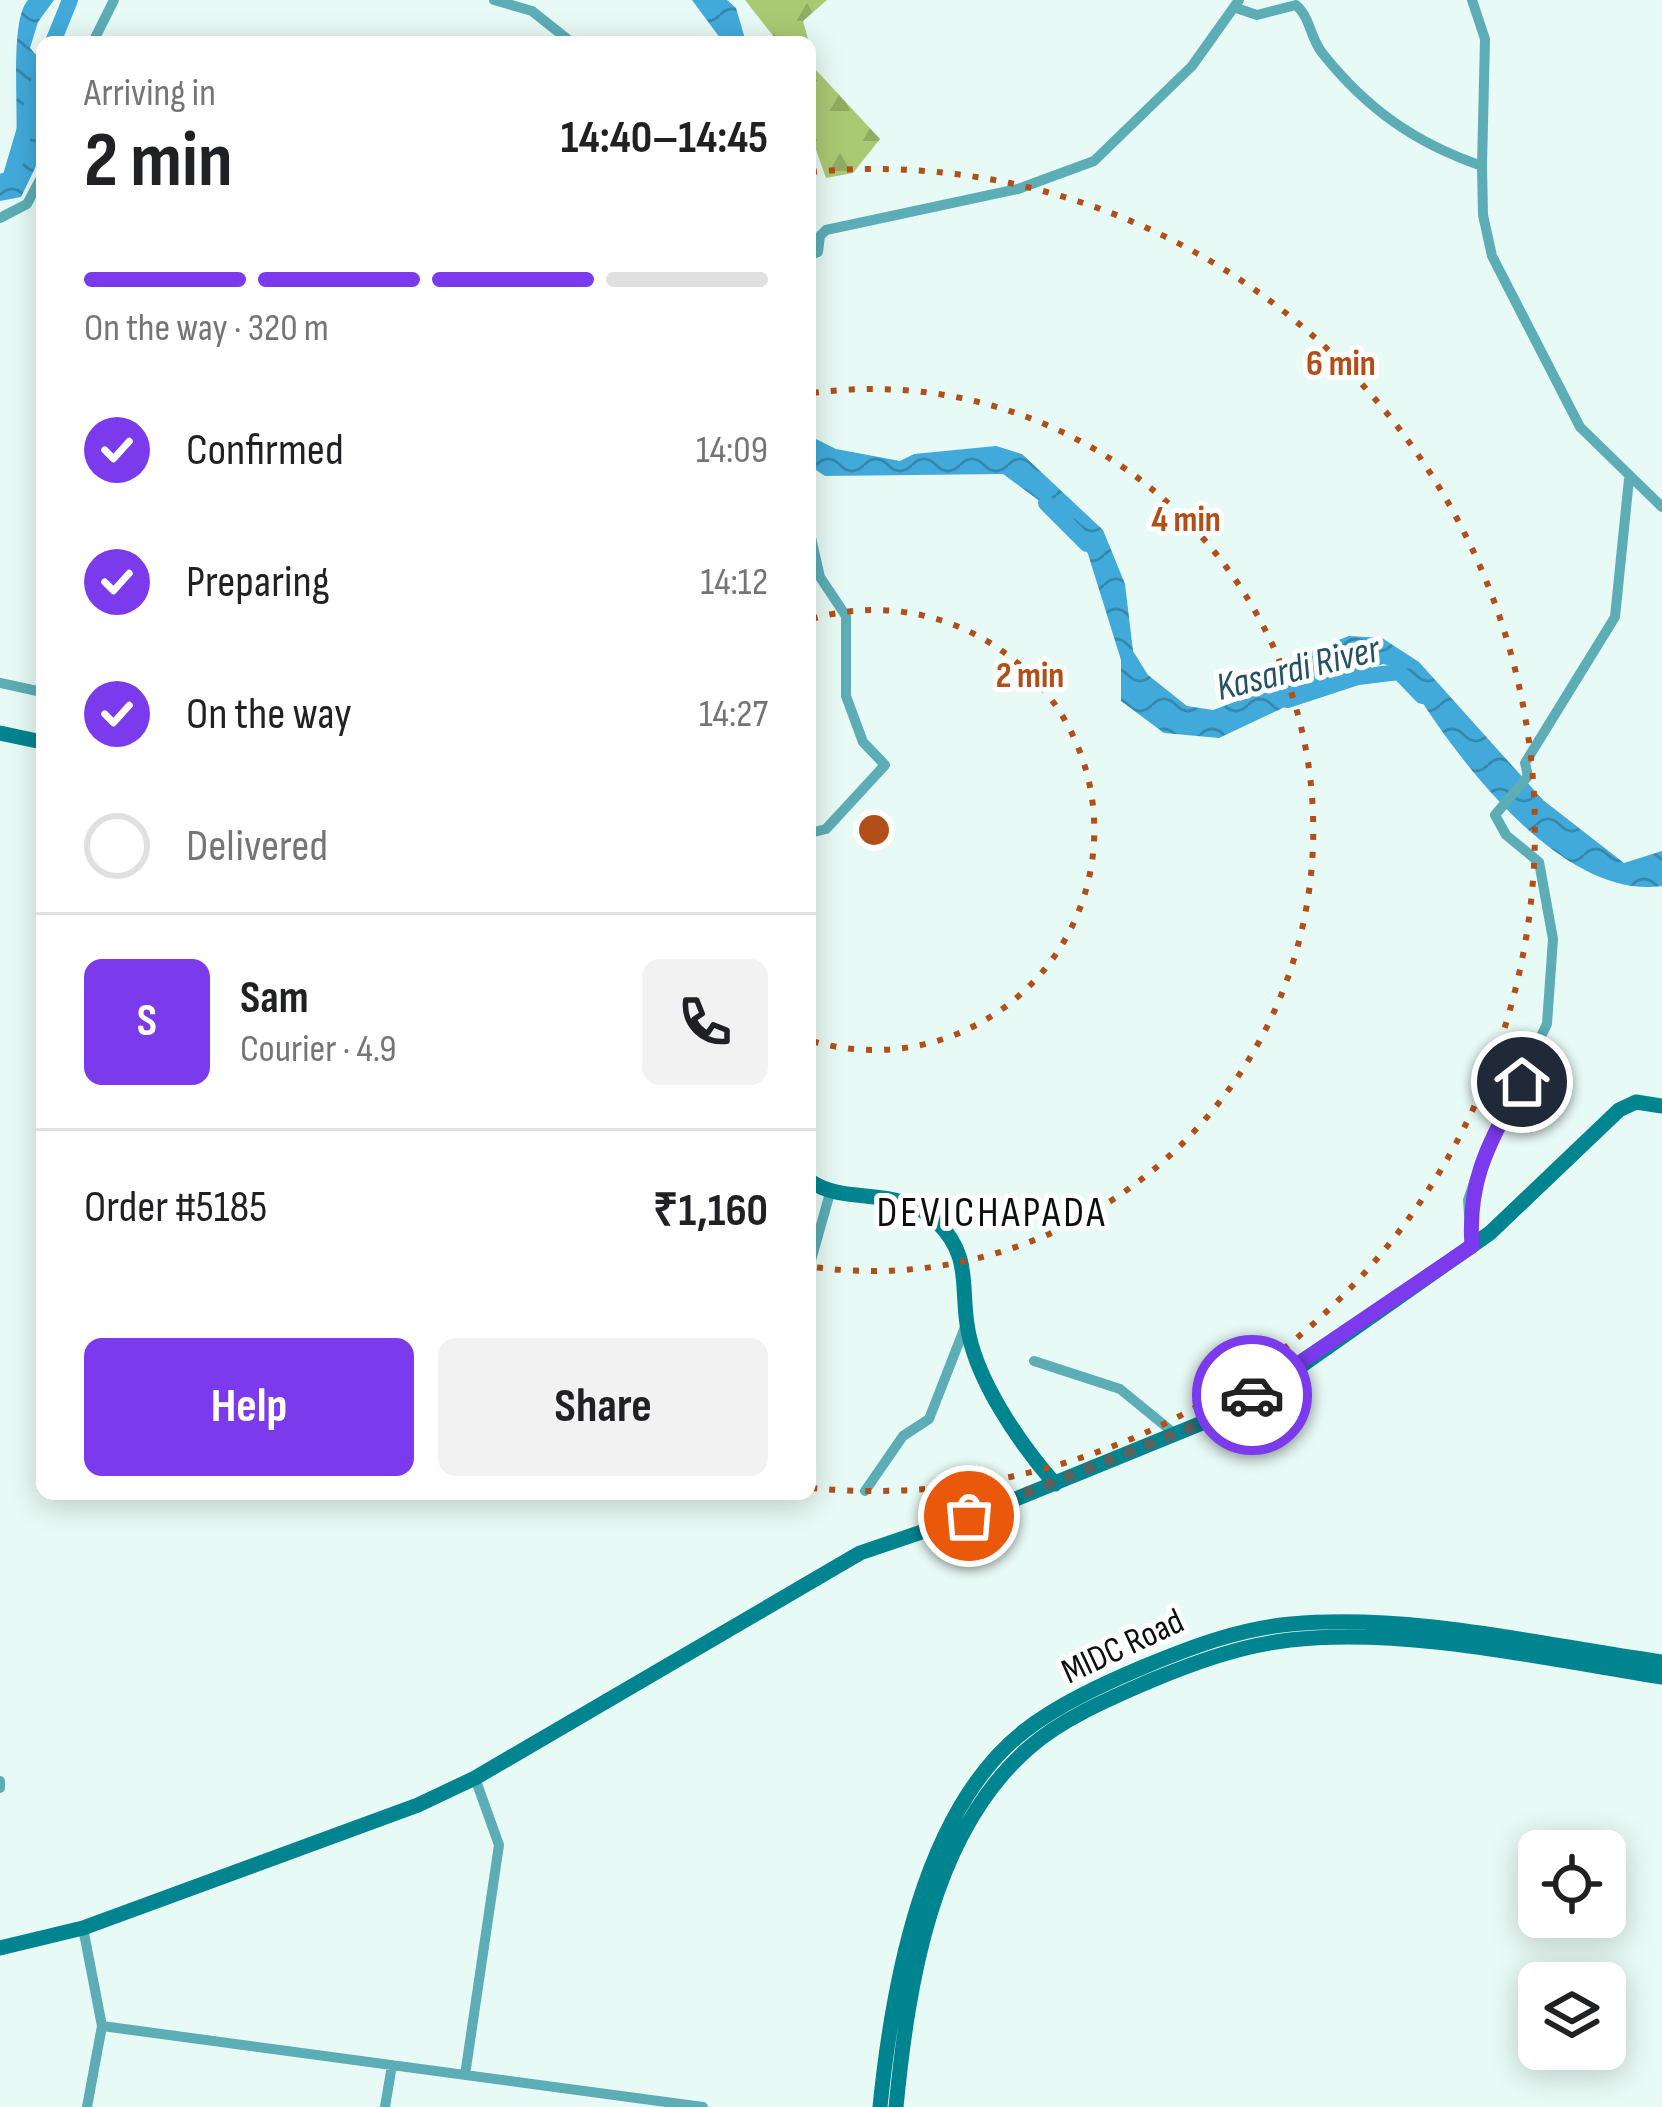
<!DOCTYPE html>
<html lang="en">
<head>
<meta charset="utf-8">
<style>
  :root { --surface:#fff; --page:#f2f2f2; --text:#202124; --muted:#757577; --line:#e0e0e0; --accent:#7c3aed }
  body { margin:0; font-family:"Sofia Sans Condensed",sans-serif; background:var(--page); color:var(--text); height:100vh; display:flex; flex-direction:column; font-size:45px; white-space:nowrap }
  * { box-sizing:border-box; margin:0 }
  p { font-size:39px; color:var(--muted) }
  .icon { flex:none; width:66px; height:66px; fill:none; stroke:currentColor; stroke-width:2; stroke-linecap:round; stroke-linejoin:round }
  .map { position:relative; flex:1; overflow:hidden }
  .sheet { position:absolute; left:36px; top:36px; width:780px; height:1464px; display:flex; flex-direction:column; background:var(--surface); border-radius:18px; box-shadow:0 6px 30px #0003 }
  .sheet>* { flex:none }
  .tools { position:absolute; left:1518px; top:1830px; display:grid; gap:24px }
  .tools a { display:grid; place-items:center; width:108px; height:108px; border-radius:18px; background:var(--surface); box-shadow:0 6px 30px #0003; font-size:60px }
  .pin { position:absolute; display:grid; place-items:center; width:102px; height:102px; color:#fff; margin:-51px; border:6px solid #fff; border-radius:50%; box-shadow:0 3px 12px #0007 }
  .courier { position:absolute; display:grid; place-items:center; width:120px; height:120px; margin:-60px; border:9px solid #7c3aed; border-radius:50%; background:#fff; color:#222; box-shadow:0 3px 15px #0007 }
  .head em { font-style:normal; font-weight:700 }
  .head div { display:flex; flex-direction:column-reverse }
  .head { display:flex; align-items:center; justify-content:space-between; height:204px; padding:0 48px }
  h1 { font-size:78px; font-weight:700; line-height:90px }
  .bar { display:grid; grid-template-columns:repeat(4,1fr); gap:18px 12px; align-content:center; height:144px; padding:0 48px }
  .bar i { height:15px; border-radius:9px; background:var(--line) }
  .bar .selected { background:var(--accent) }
  .bar p { grid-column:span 4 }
  .line { display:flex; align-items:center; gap:30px; padding:0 48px; border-top:3px solid var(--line) }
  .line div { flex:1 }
  .round { display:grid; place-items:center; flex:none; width:126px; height:126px; border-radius:18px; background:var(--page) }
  ol { padding:0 48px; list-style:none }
  li { display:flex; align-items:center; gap:36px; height:132px }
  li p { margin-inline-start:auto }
  li .icon { padding:12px; border-radius:50%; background:var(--accent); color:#fff; stroke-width:4 }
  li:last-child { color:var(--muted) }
  li i { width:66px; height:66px; border:6px solid var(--line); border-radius:50% }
  .cta { display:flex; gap:24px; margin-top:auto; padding:24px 48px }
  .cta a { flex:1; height:138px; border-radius:18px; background:var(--accent); color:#fff; font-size:48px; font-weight:700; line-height:138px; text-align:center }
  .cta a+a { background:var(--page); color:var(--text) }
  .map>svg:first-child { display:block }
  .forest { fill:url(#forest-firs) }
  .water { fill:url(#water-waves) }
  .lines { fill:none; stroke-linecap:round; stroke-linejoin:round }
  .river { stroke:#42aada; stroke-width:16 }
  .street { stroke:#5dadb6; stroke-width:10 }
  .secondary { stroke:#00848f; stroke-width:15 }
  .done { stroke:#586260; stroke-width:12; stroke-dasharray:0 21.6 }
  .route { stroke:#7c3aed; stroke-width:15 }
  .ring { fill:none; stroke:#b24f19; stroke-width:6; stroke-dasharray:6 12 }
  .labels { text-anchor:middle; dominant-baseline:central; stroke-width:10; stroke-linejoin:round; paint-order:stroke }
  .street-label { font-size:36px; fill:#0b100f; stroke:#fff }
  .water-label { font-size:39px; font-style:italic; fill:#265165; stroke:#fff }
  .quarter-label { font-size:42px; letter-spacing:3px; fill:#0b100f; stroke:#fff }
  .centre { fill:#b24f19; stroke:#fff; stroke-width:6 }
  .ring-label { font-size:36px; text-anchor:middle; font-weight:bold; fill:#b24f19; stroke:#fff; stroke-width:10; stroke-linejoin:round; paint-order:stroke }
</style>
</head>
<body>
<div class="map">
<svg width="1662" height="2107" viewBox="0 0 1662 2107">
  <defs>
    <pattern id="forest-firs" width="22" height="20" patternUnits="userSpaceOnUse" patternTransform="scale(3)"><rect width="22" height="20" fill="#abc973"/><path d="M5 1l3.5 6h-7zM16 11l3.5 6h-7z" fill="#92ac62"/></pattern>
    <pattern id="water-waves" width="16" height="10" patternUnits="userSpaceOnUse" patternTransform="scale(3)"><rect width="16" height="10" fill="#42aada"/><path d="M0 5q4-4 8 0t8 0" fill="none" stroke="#3589af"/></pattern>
  </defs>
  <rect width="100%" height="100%" fill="#e8faf5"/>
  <path class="forest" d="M745 0H827L803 21 809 42H778Z
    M810 47 816 70 880 139 853 173 826 178 810 133Z"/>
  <path class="water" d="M28 0H54L38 22 30 48 38 57 42 54 39 160 21 197 0 201V177L14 167C22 129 7 23 28 0Z
    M692 0H727L736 8 746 42H723Z
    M810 436 836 449 900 461 914 454 996 446 1022 454 1103 530 1125 584 1133 651 1148 675 1187 706 1213 710 1240 700 1297 669 1313 650 1349 636 1382 638 1419 662 1543 800 1624 863 1662 851V886C1558 901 1447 747 1401 668L1383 664 1361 671 1219 738 1164 733 1121 701V660L1088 554 1072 525 1003 474 825 476 810 466Z"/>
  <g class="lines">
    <path class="river" d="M53 42 70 0
      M0 182 10 179 42 71
      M1046 503 1087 544
      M1288 700 1358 677 1399 672 1422 696"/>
    <path class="street" d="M494 0 532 11 571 42
      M1472 0 1485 39 1482 166
      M1236 8 1257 15 1296 5C1311 18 1310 39 1323 54 1367 109 1415 143 1482 166L1483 215 1492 256 1580 427 1662 507
      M93 42 114 0
      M0 218 27 204 42 176
      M810 255 818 252 820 236 826 230 1018 189 1094 161 1192 66 1239 0
      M810 533 820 577 846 616V696L863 742 885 765 826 829 810 833
      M0 683 42 692
      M1471 1246 1468 1200 1485 1150 1547 1024 1553 939 1539 862 1506 835 1495 815 1528 776 1525 763 1615 617 1629 479
      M810 1264 830 1193
      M1034 1361 1120 1389 1175 1434
      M865 1491 903 1436 929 1419 965 1327
      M0 1781V1788
      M83 1928 102 2026 87 2107
      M102 2026 703 2107
      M465 2075 499 1845 475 1778
      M385 2107 392 2065"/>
    <path class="secondary" d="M0 733 42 742
      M810 1181C848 1207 896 1183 937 1222 971 1255 961 1285 967 1324 974 1378 1020 1444 1055 1484
      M0 1948 83 1928 418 1805 475 1778 860 1553 1001 1505 1202 1423 1288 1375 1490 1233 1619 1110 1636 1102 1662 1106
      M880 2107C892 1988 922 1812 1023 1732 1057 1705 1103 1684 1143 1667 1191 1647 1238 1629 1291 1624 1413 1613 1541 1645 1662 1662
      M896 2107C908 1985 931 1832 1030 1747 1063 1718 1111 1698 1150 1681 1196 1662 1240 1646 1290 1640 1406 1627 1546 1659 1662 1677"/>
  </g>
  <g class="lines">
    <path class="done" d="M969 1516 1202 1423 1252 1395"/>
    <path class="route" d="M1252 1395 1472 1246C1467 1177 1491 1141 1522 1082"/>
  </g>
  <g class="ring">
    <path d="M812 619A220 220 0 1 1 812 1041"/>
    <path d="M813 393A441 441 0 1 1 813 1267"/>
    <path d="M811 172A661 661 0 1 1 811 1488"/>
  </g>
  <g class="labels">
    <g class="street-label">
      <text transform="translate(1123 1647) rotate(-25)">MIDC Road</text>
    </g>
    <g class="water-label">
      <text transform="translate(1298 669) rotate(-14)">Kasardi River</text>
    </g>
    <g class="quarter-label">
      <text x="992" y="1213">DEVICHAPADA</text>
    </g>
  </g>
  <circle cx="874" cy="830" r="18" class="centre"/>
  <g class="ring-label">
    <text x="1341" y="375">6 min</text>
    <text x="1186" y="531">4 min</text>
    <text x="1030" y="687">2 min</text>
  </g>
</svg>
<div class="tools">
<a><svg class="icon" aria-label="locate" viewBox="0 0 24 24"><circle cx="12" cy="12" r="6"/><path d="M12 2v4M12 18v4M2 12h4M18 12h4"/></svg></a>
<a><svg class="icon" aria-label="layers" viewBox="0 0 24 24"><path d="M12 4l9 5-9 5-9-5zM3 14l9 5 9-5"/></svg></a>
</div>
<div class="pin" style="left:969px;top:1516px;background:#ea580c"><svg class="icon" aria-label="bag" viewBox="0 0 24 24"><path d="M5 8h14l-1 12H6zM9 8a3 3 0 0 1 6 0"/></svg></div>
<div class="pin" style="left:1522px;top:1082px;background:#1f2937"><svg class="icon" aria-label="home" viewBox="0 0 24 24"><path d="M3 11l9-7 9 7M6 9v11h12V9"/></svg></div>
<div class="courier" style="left:1252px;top:1395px"><svg class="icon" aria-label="car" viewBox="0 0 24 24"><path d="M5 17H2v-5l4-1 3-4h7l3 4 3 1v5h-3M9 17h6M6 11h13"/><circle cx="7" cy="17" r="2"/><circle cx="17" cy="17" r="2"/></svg></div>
<section class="sheet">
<div class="head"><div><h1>2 min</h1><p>Arriving in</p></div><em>14:40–14:45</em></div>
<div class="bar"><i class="selected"></i><i class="selected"></i><i class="selected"></i><i></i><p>On the way · 320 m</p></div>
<ol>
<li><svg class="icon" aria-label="check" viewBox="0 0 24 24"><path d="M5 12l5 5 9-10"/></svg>Confirmed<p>14:09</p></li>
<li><svg class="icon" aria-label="check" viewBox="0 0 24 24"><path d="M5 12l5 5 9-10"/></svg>Preparing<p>14:12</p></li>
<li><svg class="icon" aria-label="check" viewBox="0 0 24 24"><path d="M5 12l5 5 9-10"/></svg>On the way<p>14:27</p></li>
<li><i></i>Delivered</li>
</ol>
<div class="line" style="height:216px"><b class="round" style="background:var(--accent);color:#fff">S</b><div><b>Sam</b><p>Courier · 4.9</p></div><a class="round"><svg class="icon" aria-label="phone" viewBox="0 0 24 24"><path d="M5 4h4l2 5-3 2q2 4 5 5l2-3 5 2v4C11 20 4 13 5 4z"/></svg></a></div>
<div class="line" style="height:156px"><div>Order #5185</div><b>₹1,160</b></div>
<div class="cta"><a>Help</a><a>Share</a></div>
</section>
</div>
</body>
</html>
